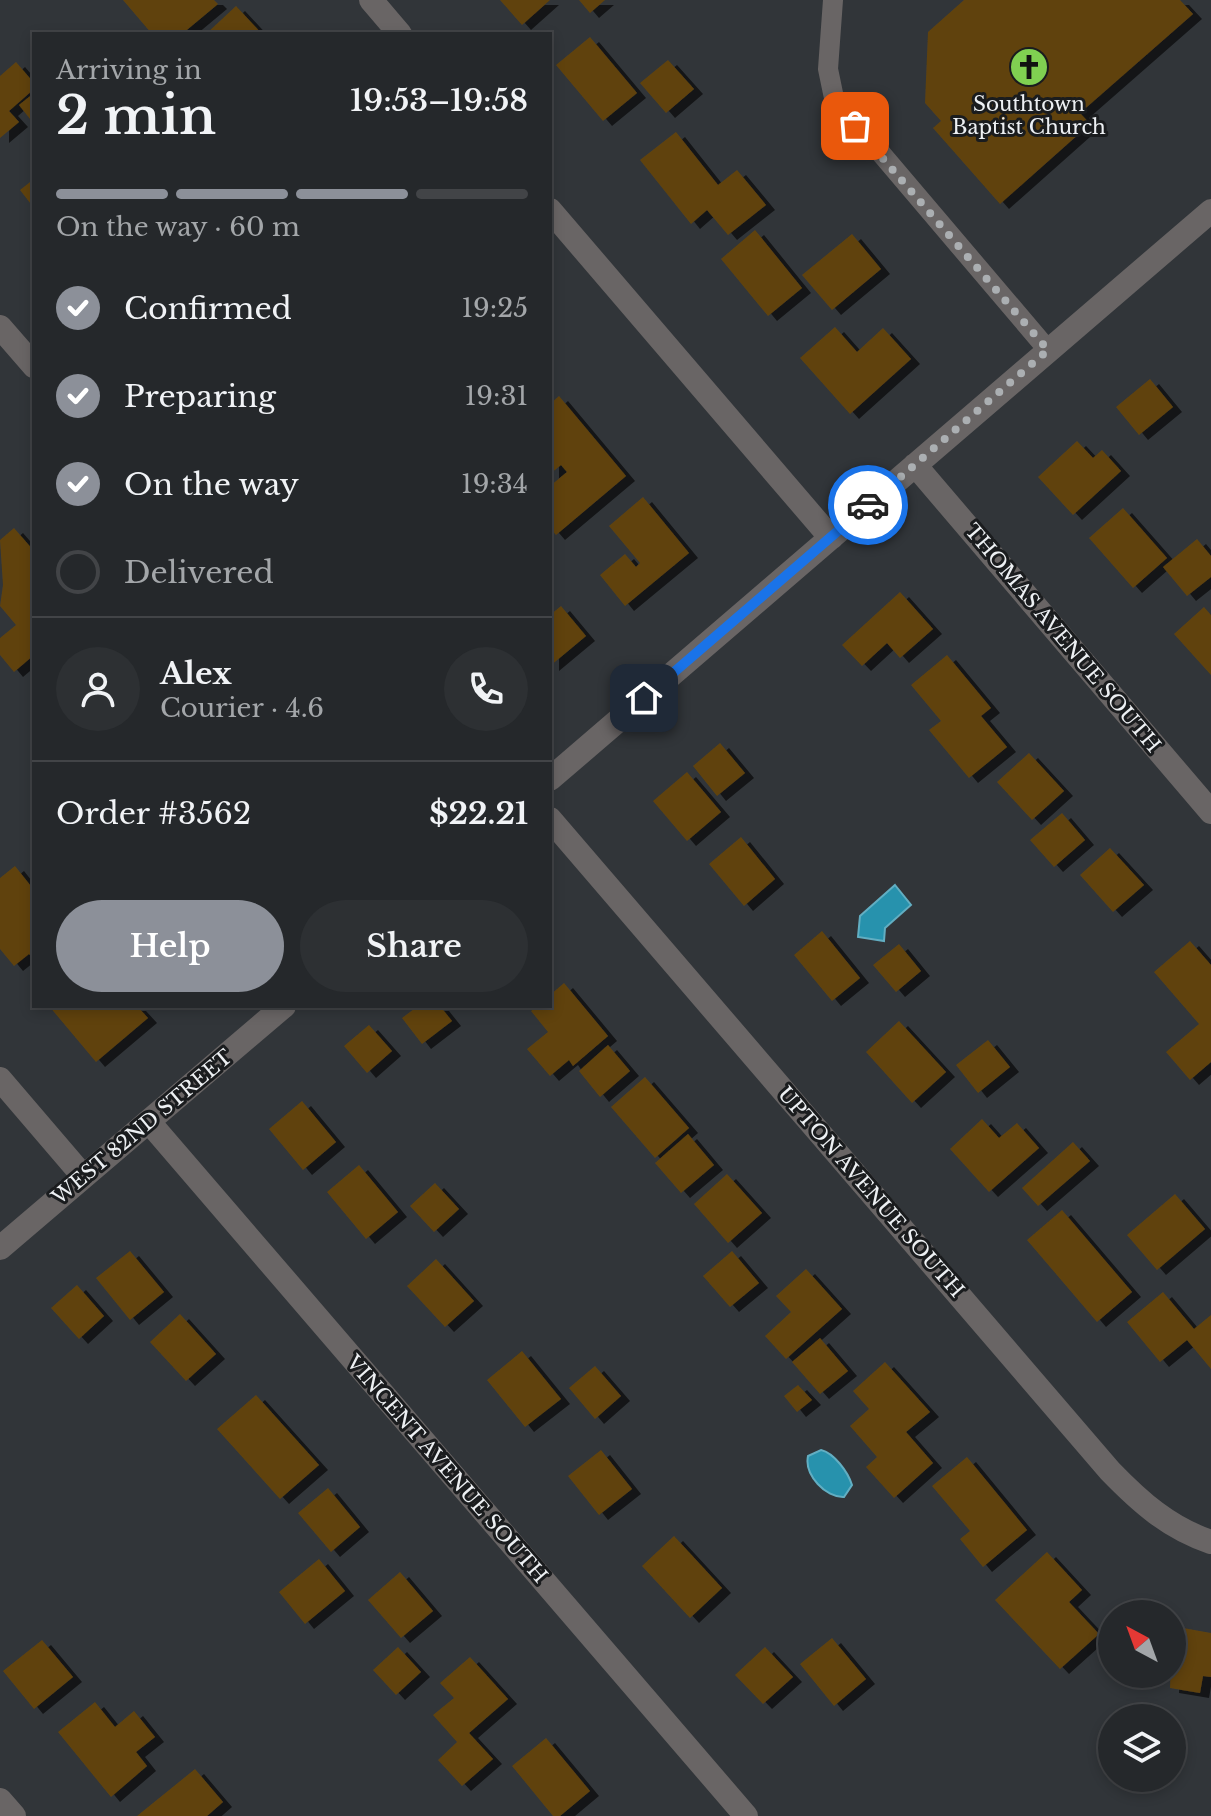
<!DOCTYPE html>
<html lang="en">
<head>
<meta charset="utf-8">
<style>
  :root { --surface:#25282b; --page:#2d3033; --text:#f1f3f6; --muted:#a3a6a9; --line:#424447; --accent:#8c9099 }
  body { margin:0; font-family:"Libre Baskerville",serif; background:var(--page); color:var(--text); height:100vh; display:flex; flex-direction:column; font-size:30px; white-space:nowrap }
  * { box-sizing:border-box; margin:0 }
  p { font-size:26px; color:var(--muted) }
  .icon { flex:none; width:44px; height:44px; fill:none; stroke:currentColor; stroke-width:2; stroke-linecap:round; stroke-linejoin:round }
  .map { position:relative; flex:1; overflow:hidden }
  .panel { position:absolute; left:32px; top:32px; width:520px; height:976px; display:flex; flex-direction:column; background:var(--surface); border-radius:0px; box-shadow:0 4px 12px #0003,0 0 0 2px var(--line) }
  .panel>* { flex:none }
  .needle { width:52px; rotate:319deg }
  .buttons { position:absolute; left:1098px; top:1600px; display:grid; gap:16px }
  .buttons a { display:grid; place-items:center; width:88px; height:88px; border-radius:50%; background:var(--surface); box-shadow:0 4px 12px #0003,0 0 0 2px var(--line); font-size:40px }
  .pin { position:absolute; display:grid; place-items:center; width:68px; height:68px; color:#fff; margin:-34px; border-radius:16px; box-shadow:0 4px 12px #0006 }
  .courier { position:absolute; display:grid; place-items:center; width:80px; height:80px; margin:-40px; border:6px solid #1a73e8; border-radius:50%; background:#fff; color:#222; box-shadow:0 2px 10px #0007 }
  .summary em { font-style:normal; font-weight:600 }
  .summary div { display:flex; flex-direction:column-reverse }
  .summary { display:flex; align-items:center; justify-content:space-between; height:136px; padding:0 24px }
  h1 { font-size:52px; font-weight:600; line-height:60px }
  .bar { display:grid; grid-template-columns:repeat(4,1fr); gap:12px 8px; align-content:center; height:96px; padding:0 24px }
  .bar i { height:10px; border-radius:6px; background:var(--line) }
  .bar .on { background:var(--accent) }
  .bar p { grid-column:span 4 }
  .line { display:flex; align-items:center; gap:20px; padding:0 24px; border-top:2px solid var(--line) }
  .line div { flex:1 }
  .round { display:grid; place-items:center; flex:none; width:84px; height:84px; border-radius:42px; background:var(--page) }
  ol { padding:0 24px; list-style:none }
  li { display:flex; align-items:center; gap:24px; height:88px }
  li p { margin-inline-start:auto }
  li .icon { padding:8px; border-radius:50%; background:var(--accent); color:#fff; stroke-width:4 }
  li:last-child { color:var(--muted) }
  li i { width:44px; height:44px; border:4px solid var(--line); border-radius:50% }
  .cta { display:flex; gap:16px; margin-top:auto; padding:16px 24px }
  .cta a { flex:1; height:92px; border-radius:48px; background:var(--accent); color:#fff; font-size:32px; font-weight:600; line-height:92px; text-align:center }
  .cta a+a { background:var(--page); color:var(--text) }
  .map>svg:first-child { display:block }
  .water { fill:#2792ad; stroke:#62aec2; stroke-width:2 }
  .building { fill:#604311; filter:url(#shadow) }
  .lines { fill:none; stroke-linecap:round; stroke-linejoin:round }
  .lane { stroke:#696565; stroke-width:20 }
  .street { stroke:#696565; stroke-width:24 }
  .done { stroke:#abafb2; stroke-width:8; stroke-dasharray:0 14.4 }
  .route { stroke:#1a73e8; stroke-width:10 }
  .labels { text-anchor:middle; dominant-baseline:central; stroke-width:6; stroke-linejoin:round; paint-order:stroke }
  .poi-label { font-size:20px; fill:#edf0f3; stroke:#1a1c1e }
  .street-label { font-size:20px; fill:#edf0f3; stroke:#1a1c1e }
</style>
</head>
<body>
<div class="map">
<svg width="1211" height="1816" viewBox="0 0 1211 1816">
  <defs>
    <filter id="shadow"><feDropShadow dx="9" dy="5" stdDeviation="0" flood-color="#0009"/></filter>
  </defs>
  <rect width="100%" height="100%" fill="#313539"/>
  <path class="water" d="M895 885 911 905 885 928 884 941 858 937 860 916Z
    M821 1450C834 1453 848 1472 852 1485L844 1497C826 1498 804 1475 808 1456Z"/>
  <path class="building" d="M123 0H214L218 4 182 34H152Z
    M500 0H550L522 25Z
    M579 0H605L590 13Z
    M964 0H1180L1193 14 1080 113 1090 124 1000 204 933 128 941 121 925 103 928 32Z
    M236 6 262 34H206Z
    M590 37 637 93 603 121 556 65Z
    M668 60 694 89 666 113 640 83Z
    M16 62 34 83V89L9 111 19 122 0 138V76Z
    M34 93V124L19 105Z
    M676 132 718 185 737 170 766 205 728 235 707 210 691 224 640 160Z
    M34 179V208L20 190Z
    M755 230 802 288 768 316 721 259Z
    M852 234 881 269 832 310 802 275Z
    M835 327 857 352 883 328 911 359 850 414 800 358Z
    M1150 379 1173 407 1139 435 1116 407Z
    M559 396 626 476 556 535 550 528V486L567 472 561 465 550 474V404Z
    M1077 441 1093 458 1102 450 1121 471 1073 515 1038 477Z
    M643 497 689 553 625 606 600 575 625 554 636 567 640 563 609 526Z
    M1123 508 1167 558 1133 588 1089 538Z
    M14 528 34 551V655L14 672 0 655V638L16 625 0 606 3 585 0 540Z
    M1197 539 1211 556V577L1187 596 1163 567Z
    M900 592 933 629 900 658 887 643 862 666 842 645Z
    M561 606 586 636 550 666V615Z
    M1204 607 1211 615V675L1174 634Z
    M947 655 991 708 981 716 1007 747 969 778 929 730 941 721 911 685Z
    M720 743 745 773 717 796 693 766Z
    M1029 753 1064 791 1032 820 997 782Z
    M687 772 721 812 687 841 653 801Z
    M1062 813 1085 840 1054 867 1030 840Z
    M741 837 775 879 744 906 709 864Z
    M1110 848 1144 885 1113 912 1080 875Z
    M15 866 34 890V959L29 954 14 966 0 949V878Z
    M822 931 860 978 832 1001 794 955Z
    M1190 941 1211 965V1062L1190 1080 1166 1052 1199 1024 1154 972Z
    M899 944 921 971 896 992 873 965Z
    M564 983 608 1036 573 1066 569 1060 550 1076 527 1049 548 1032 531 1011 537 1006H550V995Z
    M49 1006H137L148 1018 96 1062Z
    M418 1006H440L452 1021 422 1044 402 1018Z
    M899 1021 946 1072 912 1103 866 1052Z
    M369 1025 392 1051 367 1073 344 1046Z
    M988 1040 1010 1067 978 1093 956 1065Z
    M608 1045 630 1071 600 1097 579 1071Z
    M645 1077 689 1128 655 1158 611 1107Z
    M302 1101 336 1142 303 1170 269 1129Z
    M982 1119 999 1138 1017 1123 1039 1148 989 1192 950 1149Z
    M688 1134 714 1165 681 1193 655 1163Z
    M1073 1142 1090 1161 1038 1206 1022 1188Z
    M359 1165 398 1212 366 1239 327 1192Z
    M727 1174 762 1213 728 1243 694 1204Z
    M435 1183 459 1209 434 1232 410 1206Z
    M1175 1194 1205 1229 1157 1270 1127 1235Z
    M1062 1210 1132 1292 1097 1322 1027 1240Z
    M130 1251 164 1292 130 1320 96 1278Z
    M732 1251 759 1283 730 1307 703 1276Z
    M436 1259 474 1301 445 1327 407 1286Z
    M806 1269 842 1309 786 1359 765 1336 791 1312 776 1296Z
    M77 1285 104 1316 79 1339 51 1308Z
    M1163 1292 1194 1329 1211 1315V1369L1187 1340 1160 1362 1127 1322Z
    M180 1314 216 1354 186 1381 150 1342Z
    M820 1338 848 1371 820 1394 792 1362Z
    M522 1351 561 1399 525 1427 487 1380Z
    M885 1362 930 1412 906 1432 933 1463 894 1498 866 1467 877 1457 850 1426 869 1409 853 1391Z
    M595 1366 621 1396 595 1419 569 1388Z
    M798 1385 812 1400 797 1412 784 1396Z
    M256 1395 319 1465 280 1499 217 1429Z
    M601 1450 632 1489 599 1515 568 1476Z
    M967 1457 1027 1530 983 1567 960 1539 970 1531 932 1486Z
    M328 1488 360 1527 331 1552 298 1513Z
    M674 1536 722 1588 690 1618 642 1566Z
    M1047 1552 1082 1590 1069 1602 1099 1634 1060 1669 995 1600Z
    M319 1559 345 1591 305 1624 279 1592Z
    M400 1572 433 1611 401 1638 368 1600Z
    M1172 1626 1211 1633V1677L1203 1676 1200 1693 1170 1688Z
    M832 1638 866 1679 834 1706 800 1664Z
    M42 1640 73 1677 34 1709 3 1671Z
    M398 1647 421 1672 396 1695 373 1670Z
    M765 1647 793 1677 763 1704 735 1675Z
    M470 1657 508 1699 469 1733 493 1759 462 1786 438 1760 457 1742 433 1715 454 1698 440 1683Z
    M95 1702 115 1727 134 1711 155 1737 136 1752 147 1766 111 1797 58 1732Z
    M546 1738 590 1791 560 1816H553L512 1766Z
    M195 1769 223 1802 207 1816H137Z"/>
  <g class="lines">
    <path class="lane" d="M833 0 828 69 834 98 1048 350"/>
    <path class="street" d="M371 0 400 34
      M550 210 831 538
      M0 327 34 366
      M915 465 1211 812
      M550 779 1211 211
      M550 819 1110 1471C1140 1502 1169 1528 1211 1542
      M0 1079 83 1176
      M149 1122 746 1816
      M0 1248 284 1006
      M0 1800 14 1816"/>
  </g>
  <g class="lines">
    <path class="done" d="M855 126 1048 350 868 505"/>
    <path class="route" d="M644 698 868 505"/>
  </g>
  <defs>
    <g id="church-disc" transform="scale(2)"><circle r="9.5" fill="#80d051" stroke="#1a1c1e"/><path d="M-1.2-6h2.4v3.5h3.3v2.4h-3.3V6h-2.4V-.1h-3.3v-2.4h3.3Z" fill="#111"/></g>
  </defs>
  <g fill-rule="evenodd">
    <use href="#church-disc" x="1029" y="67"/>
  </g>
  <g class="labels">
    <g class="poi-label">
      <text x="1029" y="104">Southtown<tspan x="1029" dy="23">Baptist Church</tspan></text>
    </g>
    <g class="street-label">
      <text transform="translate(1063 638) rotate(50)">THOMAS AVENUE SOUTH</text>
      <text transform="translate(142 1127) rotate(-40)">WEST 82ND STREET</text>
      <text transform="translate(871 1192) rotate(49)">UPTON AVENUE SOUTH</text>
      <text transform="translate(447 1469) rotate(49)">VINCENT AVENUE SOUTH</text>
    </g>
  </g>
</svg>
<div class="buttons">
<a><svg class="needle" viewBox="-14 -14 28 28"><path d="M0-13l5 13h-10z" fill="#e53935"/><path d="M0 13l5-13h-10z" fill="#a3a6a9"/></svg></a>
<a><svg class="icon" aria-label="layers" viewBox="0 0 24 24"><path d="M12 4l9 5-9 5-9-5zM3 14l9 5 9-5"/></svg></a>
</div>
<div class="pin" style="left:855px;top:126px;background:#ea580c"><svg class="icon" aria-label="bag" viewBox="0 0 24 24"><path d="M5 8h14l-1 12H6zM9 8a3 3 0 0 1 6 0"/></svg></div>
<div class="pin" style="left:644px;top:698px;background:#1f2937"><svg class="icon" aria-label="home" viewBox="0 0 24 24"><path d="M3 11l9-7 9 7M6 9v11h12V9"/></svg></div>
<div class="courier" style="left:868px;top:505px"><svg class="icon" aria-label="car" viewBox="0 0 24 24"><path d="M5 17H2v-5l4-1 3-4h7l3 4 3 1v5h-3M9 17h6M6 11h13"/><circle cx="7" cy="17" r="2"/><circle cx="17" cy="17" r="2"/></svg></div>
<section class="panel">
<div class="summary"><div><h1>2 min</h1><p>Arriving in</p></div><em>19:53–19:58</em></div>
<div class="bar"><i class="on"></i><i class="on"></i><i class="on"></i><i></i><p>On the way · 60 m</p></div>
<ol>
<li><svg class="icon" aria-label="check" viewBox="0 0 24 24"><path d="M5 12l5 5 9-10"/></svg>Confirmed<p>19:25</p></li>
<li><svg class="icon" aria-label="check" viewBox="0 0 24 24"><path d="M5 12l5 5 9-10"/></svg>Preparing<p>19:31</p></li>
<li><svg class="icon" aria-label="check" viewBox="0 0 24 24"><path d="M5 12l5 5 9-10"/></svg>On the way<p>19:34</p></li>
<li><i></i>Delivered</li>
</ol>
<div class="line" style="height:144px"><a class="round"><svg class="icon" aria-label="person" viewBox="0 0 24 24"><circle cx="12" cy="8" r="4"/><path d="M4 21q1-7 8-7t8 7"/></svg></a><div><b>Alex</b><p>Courier · 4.6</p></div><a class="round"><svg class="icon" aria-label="phone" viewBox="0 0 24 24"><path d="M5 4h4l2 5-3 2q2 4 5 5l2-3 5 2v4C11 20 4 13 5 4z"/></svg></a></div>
<div class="line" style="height:104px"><div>Order #3562</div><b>$22.21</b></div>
<div class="cta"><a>Help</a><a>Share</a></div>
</section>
</div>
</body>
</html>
